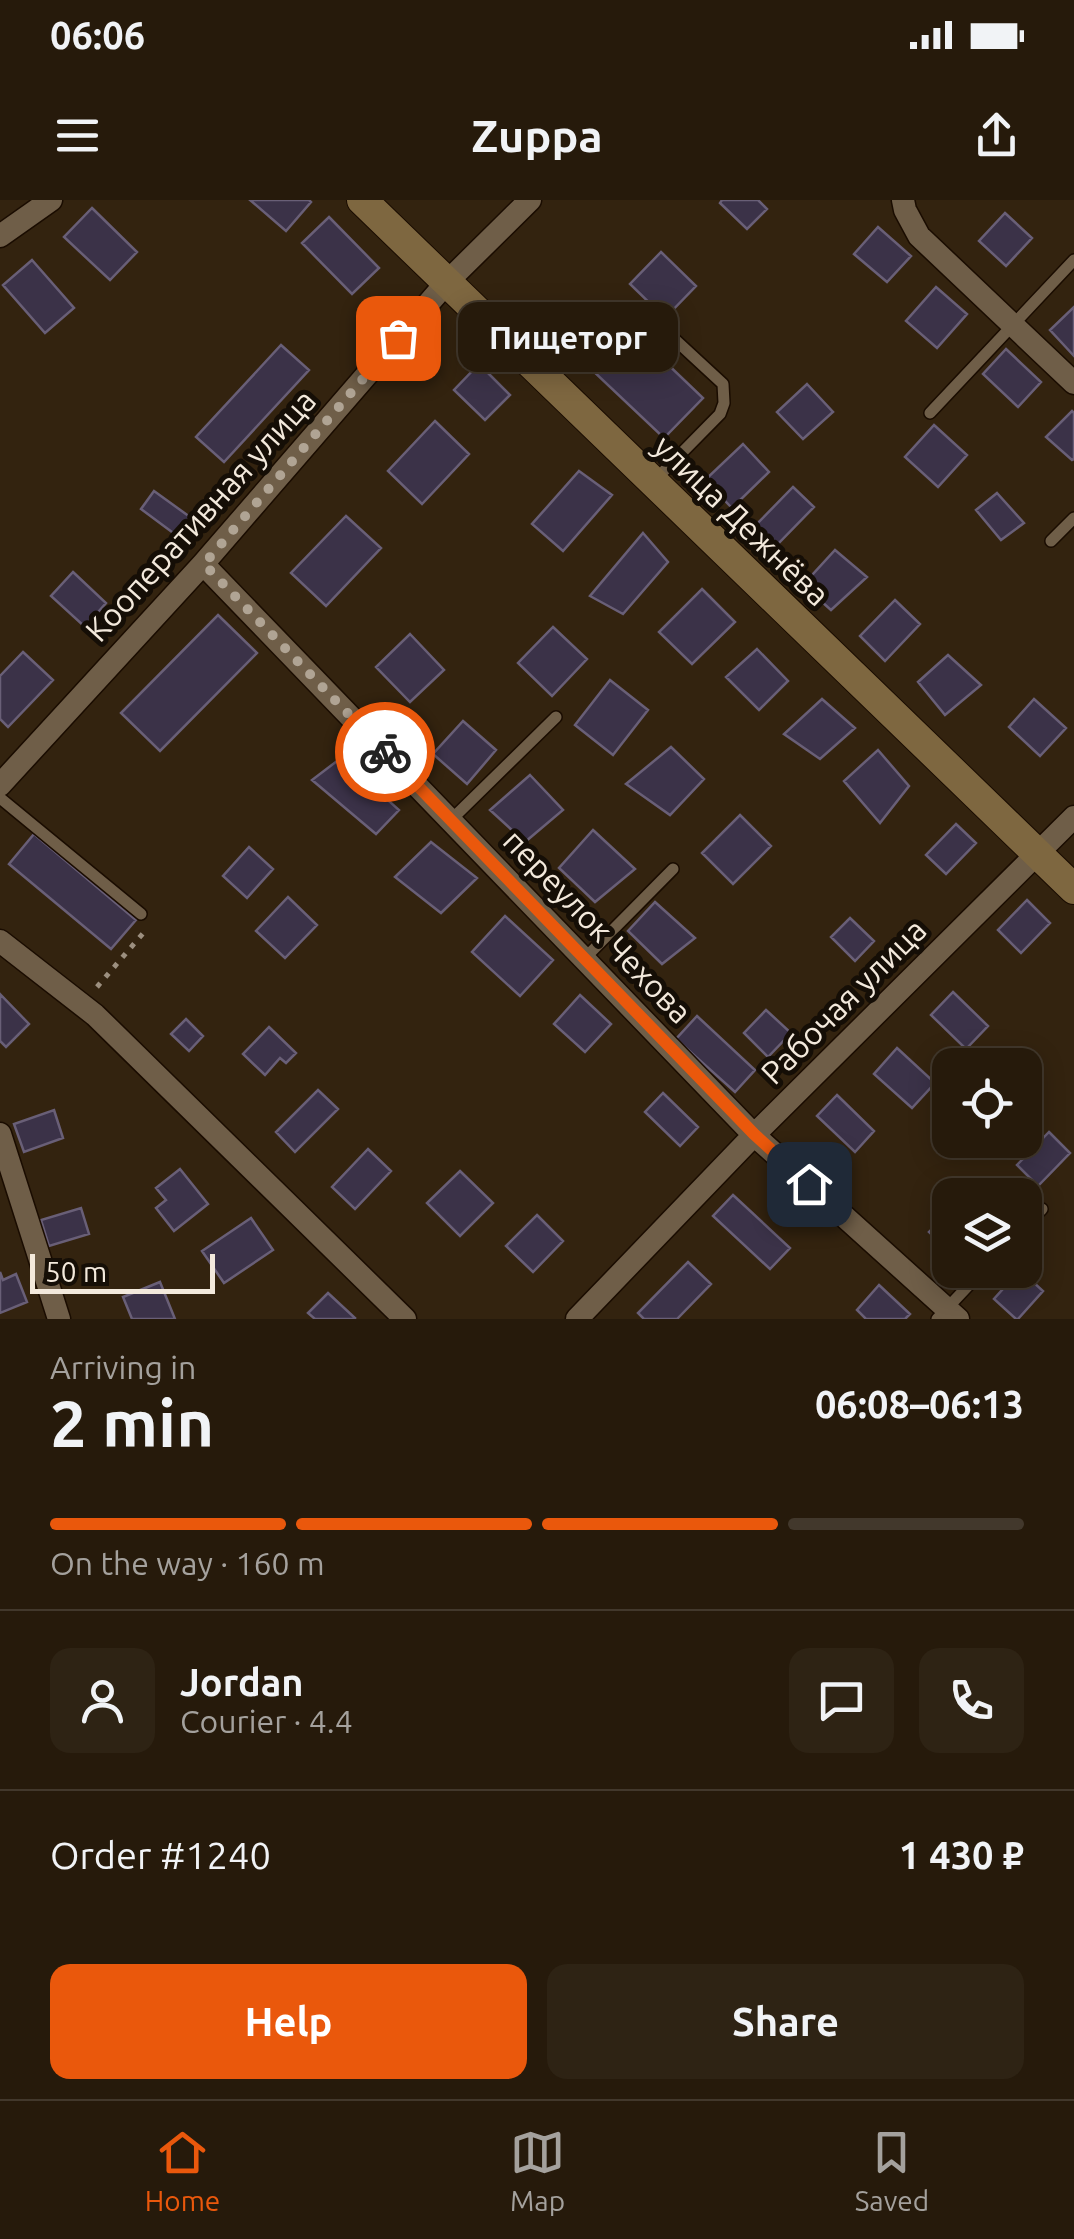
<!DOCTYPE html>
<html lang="en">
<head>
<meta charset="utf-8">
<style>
  :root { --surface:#261a0b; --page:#2e2314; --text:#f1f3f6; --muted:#a4a19d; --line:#42382c; --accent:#ea580c }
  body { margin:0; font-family:Ubuntu,sans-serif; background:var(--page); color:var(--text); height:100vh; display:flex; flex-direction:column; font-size:38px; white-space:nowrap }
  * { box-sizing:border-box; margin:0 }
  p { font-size:32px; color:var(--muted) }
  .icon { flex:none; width:55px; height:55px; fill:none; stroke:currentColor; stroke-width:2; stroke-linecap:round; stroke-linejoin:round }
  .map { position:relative; height:1119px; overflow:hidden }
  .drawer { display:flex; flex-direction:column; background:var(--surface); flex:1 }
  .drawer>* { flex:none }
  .buttons { position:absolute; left:932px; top:848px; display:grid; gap:20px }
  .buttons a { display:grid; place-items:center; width:110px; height:110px; border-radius:20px; background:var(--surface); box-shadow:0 5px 25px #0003,0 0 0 2px var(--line); font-size:50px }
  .scale { position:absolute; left:30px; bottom:25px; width:185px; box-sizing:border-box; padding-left:10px; border:5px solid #f3e9dc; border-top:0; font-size:28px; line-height:35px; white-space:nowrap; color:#f3e9dc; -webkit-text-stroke:8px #150e06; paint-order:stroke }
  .pin { position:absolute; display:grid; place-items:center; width:85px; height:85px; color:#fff; margin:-42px; border-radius:20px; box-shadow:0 5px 15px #0006 }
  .courier { position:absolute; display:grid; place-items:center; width:100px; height:100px; margin:-50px; border:8px solid #ea580c; border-radius:50%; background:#fff; color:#222; box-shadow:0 2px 12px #0007 }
  .bubble { position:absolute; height:70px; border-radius:20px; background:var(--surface); box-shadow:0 5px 25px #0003,0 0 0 2px var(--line); font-size:32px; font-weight:700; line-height:70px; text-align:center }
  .headline em { font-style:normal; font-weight:700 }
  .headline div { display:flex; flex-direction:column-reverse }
  .headline { display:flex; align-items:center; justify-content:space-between; height:170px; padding:0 50px }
  h1 { font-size:65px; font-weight:700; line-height:75px }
  .bar { display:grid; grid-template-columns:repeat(4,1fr); gap:15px 10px; align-content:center; height:120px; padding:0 50px }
  .bar i { height:12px; border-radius:8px; background:var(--line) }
  .bar .current { background:var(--accent) }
  .bar p { grid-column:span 4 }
  .line { display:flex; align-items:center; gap:25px; padding:0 50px; border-top:2px solid var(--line) }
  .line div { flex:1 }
  .round { display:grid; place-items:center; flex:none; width:105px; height:105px; border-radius:20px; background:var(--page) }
  .button { display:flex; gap:20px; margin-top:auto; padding:20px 50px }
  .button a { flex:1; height:115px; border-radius:20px; background:var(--accent); color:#fff; font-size:40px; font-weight:700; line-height:115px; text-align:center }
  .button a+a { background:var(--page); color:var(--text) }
  .status { display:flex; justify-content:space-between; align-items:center; height:70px; padding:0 50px; background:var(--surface); direction:ltr }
  .status svg { height:28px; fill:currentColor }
  header { display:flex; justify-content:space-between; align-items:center; height:130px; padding:0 50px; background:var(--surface); font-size:45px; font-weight:700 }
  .tabs { display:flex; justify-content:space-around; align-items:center; height:140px; border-top:2px solid var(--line); background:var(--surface); font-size:28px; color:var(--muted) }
  .tabs a { display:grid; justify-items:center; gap:5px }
  .tabs .current { color:var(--accent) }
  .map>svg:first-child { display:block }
  .building { fill:#3b3248; stroke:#695f77; stroke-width:2.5 }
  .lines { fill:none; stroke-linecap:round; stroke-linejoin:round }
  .service-casing { stroke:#1a0c00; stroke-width:14 }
  .minor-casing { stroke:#1a0c00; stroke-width:25 }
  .secondary-casing { stroke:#1a0c00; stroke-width:32 }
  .path { stroke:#9c8f7f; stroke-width:5; stroke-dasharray:5 8; stroke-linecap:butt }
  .service { stroke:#6f5e48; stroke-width:11 }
  .minor { stroke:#6f5e48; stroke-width:22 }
  .secondary { stroke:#7e6740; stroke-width:30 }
  .done { stroke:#b0a494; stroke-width:10; stroke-dasharray:0 18 }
  .route { stroke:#ea580c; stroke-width:12 }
  .labels { text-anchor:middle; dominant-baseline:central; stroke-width:10; stroke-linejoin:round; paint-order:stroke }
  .street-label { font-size:32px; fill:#f3e9dc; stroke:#150e06 }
</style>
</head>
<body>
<div class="status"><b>06:06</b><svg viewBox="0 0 49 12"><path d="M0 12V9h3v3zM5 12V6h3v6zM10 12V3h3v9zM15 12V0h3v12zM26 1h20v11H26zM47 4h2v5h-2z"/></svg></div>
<header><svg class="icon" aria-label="menu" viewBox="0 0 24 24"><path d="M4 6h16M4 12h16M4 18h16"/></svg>Zuppa<svg class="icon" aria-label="share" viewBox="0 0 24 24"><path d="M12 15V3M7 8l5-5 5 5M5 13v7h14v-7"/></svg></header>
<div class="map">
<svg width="1074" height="1119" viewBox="0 0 1074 1119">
  <rect width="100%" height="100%" fill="#33230f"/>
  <path class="building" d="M250 0H309L311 2 286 31Z
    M722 0H758L767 9 747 29 720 3Z
    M92 8 137 52 110 80 64 37Z
    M1005 13 1032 38 1006 66 979 41Z
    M329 17 379 68 352 94 302 43Z
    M878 27 911 56 887 82 854 54Z
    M661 52 696 86 665 118 630 84Z
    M32 60 74 108 45 133 3 85Z
    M936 87 967 114 937 148 906 121Z
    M1074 107V156L1050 130Z
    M612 111 703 198 664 238 573 152Z
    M281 145 309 170 224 262 196 237Z
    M1006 149 1041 182 1018 207 983 174Z
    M479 164 510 195 485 220 454 190Z
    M807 184 833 212 803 239 777 212Z
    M1072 211 1074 213V259L1072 260 1046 237Z
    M435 221 469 254 422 304 388 271Z
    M934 225 967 255 938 287 905 257Z
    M743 244 769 272 732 308 705 280Z
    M579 271 612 295 563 351 532 324Z
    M793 287 814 307 773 349 752 329Z
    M154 291 190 317 176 335 141 309Z
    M997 293 1024 323 1001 340 976 310Z
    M346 316 381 348 326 406 291 373Z
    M643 333 668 362 623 414 590 396Z
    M835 350 867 377 831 410 803 385Z
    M73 372 106 403 85 427 51 396Z
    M702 389 735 422 692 464 659 432Z
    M895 400 920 424 885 461 860 436Z
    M218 415 257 453 160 551 121 513Z
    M553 427 587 459 552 496 518 463Z
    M410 434 444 470 410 502 376 467Z
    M757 449 788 481 759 510 726 477Z
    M23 452 53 480 8 527 0 519V476Z
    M948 455 981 485 945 515 918 482Z
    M610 480 648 510 613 555 575 525Z
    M822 499 855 528 820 559 784 534Z
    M1034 499 1066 528 1040 556 1009 527Z
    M463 521 496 550 467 584 433 554Z
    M671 547 704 579 670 615 626 584Z
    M878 550 909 586 880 623 844 581Z
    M341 558 399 610 376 634 312 580Z
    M530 575 563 610 525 642 490 610Z
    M740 615 771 646 733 684 702 653Z
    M956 624 976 643 946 674 926 655Z
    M593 630 635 669 595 702 559 668Z
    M34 634 136 720 111 749 9 664Z
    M431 642 477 678 441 713 395 677Z
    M249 647 273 669 247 698 223 676Z
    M288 697 317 725 285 758 256 731Z
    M1027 700 1050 723 1021 753 998 730Z
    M655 702 695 738 662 764 628 731Z
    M505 716 553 760 520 796 472 752Z
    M850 718 874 741 855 761 831 737Z
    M953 792 988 826 966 849 931 815Z
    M0 794 29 824 6 847 0 841Z
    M580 795 611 824 585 852 554 824Z
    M766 810 791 833 768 857 744 833Z
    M697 816 755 870 735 892 676 839Z
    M186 819 203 836 189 851 171 834Z
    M269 827 296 853 286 863 280 858 265 875 243 854Z
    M897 848 935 883 912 908 874 874Z
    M318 890 338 909 295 952 276 932Z
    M663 893 698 927 680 946 645 912Z
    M837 895 874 931 855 952 817 916Z
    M54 910 63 938 24 952 14 924Z
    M1049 932 1070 953 1038 986 1017 965Z
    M368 949 391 971 355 1009 332 987Z
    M180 969 208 1004 174 1031 156 1008 166 1000 156 988Z
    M460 971 493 1003 460 1036 427 1003Z
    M733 995 790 1048 770 1069 713 1016Z
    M81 1008 89 1034 49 1046 41 1020Z
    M950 1011V1047L948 1050 929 1032Z
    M537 1015 563 1041 533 1072 506 1046Z
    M251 1018 273 1050 224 1083 202 1051Z
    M688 1062 711 1084 677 1119H644L638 1113Z
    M1020 1070 1043 1091 1018 1119H1016L994 1099Z
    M0 1072 3 1080 16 1074 27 1102 0 1113Z
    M160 1082 175 1119H132L123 1097Z
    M879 1085 910 1114 905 1119H866L857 1110Z
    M328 1093 355 1118 354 1119H315L308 1113Z"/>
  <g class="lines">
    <g class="service-casing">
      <path id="service" d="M930 213 1074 60
        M656 279 720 214 724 203 723 184 670 135
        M1051 341 1074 318
        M0 598 141 714
        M451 620 556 517
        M584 759 673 669
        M1025 1026 1042 1009
        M937 1119 983 1070"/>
    </g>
    <g class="minor-casing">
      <path id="minor" d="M903 0 905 10 919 36 1074 183
        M0 36 51 0
        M203 364 754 935 958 1119
        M0 585 203 364 447 82 530 0
        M0 741 95 815 405 1119
        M0 934 59 1119
        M577 1119 754 935 1074 617"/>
    </g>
    <g class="secondary-casing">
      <path id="secondary" d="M362 0 1074 689"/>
    </g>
    <path class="path" d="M97 787 145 731"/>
    <use href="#service" class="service"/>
    <use href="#minor" class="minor"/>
    <use href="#secondary" class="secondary"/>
  </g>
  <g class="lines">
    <path class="done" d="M385 552 204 364 398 138"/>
    <path class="route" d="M385 552 754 934 809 984"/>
  </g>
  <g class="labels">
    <g class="street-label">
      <text transform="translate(200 315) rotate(-48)">Кооперативная улица</text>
      <text transform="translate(742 320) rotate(44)">улица Дежнёва</text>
      <text transform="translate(598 726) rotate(46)">переулок Чехова</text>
      <text transform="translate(843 801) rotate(-45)">Рабочая улица</text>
    </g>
  </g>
</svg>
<div class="buttons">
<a><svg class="icon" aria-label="locate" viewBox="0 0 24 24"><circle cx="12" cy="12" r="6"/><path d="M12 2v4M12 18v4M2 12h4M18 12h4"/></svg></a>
<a><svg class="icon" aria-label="layers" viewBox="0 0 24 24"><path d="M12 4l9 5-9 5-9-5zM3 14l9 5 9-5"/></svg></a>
</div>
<div class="scale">50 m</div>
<div class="pin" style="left:398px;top:138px;background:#ea580c"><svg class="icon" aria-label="bag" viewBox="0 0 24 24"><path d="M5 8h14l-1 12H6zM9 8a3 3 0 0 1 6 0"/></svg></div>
<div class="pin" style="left:809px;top:984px;background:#1f2937"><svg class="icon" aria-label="home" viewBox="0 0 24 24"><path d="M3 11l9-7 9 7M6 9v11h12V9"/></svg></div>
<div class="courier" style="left:385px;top:552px"><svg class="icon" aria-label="bike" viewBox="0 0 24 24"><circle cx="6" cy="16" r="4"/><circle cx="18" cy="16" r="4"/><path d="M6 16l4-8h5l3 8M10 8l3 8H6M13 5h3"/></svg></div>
<div class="bubble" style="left:458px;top:102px;width:220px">Пищеторг</div>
</div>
<section class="drawer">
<div class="headline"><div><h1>2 min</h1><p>Arriving in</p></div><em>06:08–06:13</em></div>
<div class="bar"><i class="current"></i><i class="current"></i><i class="current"></i><i></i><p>On the way · 160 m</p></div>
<div class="line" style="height:180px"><a class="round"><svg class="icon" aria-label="person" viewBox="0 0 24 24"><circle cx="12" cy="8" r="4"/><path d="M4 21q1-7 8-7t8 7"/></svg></a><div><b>Jordan</b><p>Courier · 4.4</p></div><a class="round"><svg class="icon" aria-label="chat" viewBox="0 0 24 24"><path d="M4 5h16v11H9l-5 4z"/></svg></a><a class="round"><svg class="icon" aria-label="phone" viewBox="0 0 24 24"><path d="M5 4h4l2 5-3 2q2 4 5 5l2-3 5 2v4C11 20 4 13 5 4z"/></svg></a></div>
<div class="line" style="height:130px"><div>Order #1240</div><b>1 430 ₽</b></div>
<div class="button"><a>Help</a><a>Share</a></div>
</section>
<nav class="tabs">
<a class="current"><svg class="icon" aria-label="home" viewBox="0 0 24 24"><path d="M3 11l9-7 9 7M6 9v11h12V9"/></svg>Home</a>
<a><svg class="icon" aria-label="map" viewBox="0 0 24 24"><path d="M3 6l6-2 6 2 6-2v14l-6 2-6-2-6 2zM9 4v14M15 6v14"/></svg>Map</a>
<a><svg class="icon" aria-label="saved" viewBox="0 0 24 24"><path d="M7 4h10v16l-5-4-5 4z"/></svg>Saved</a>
</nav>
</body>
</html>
